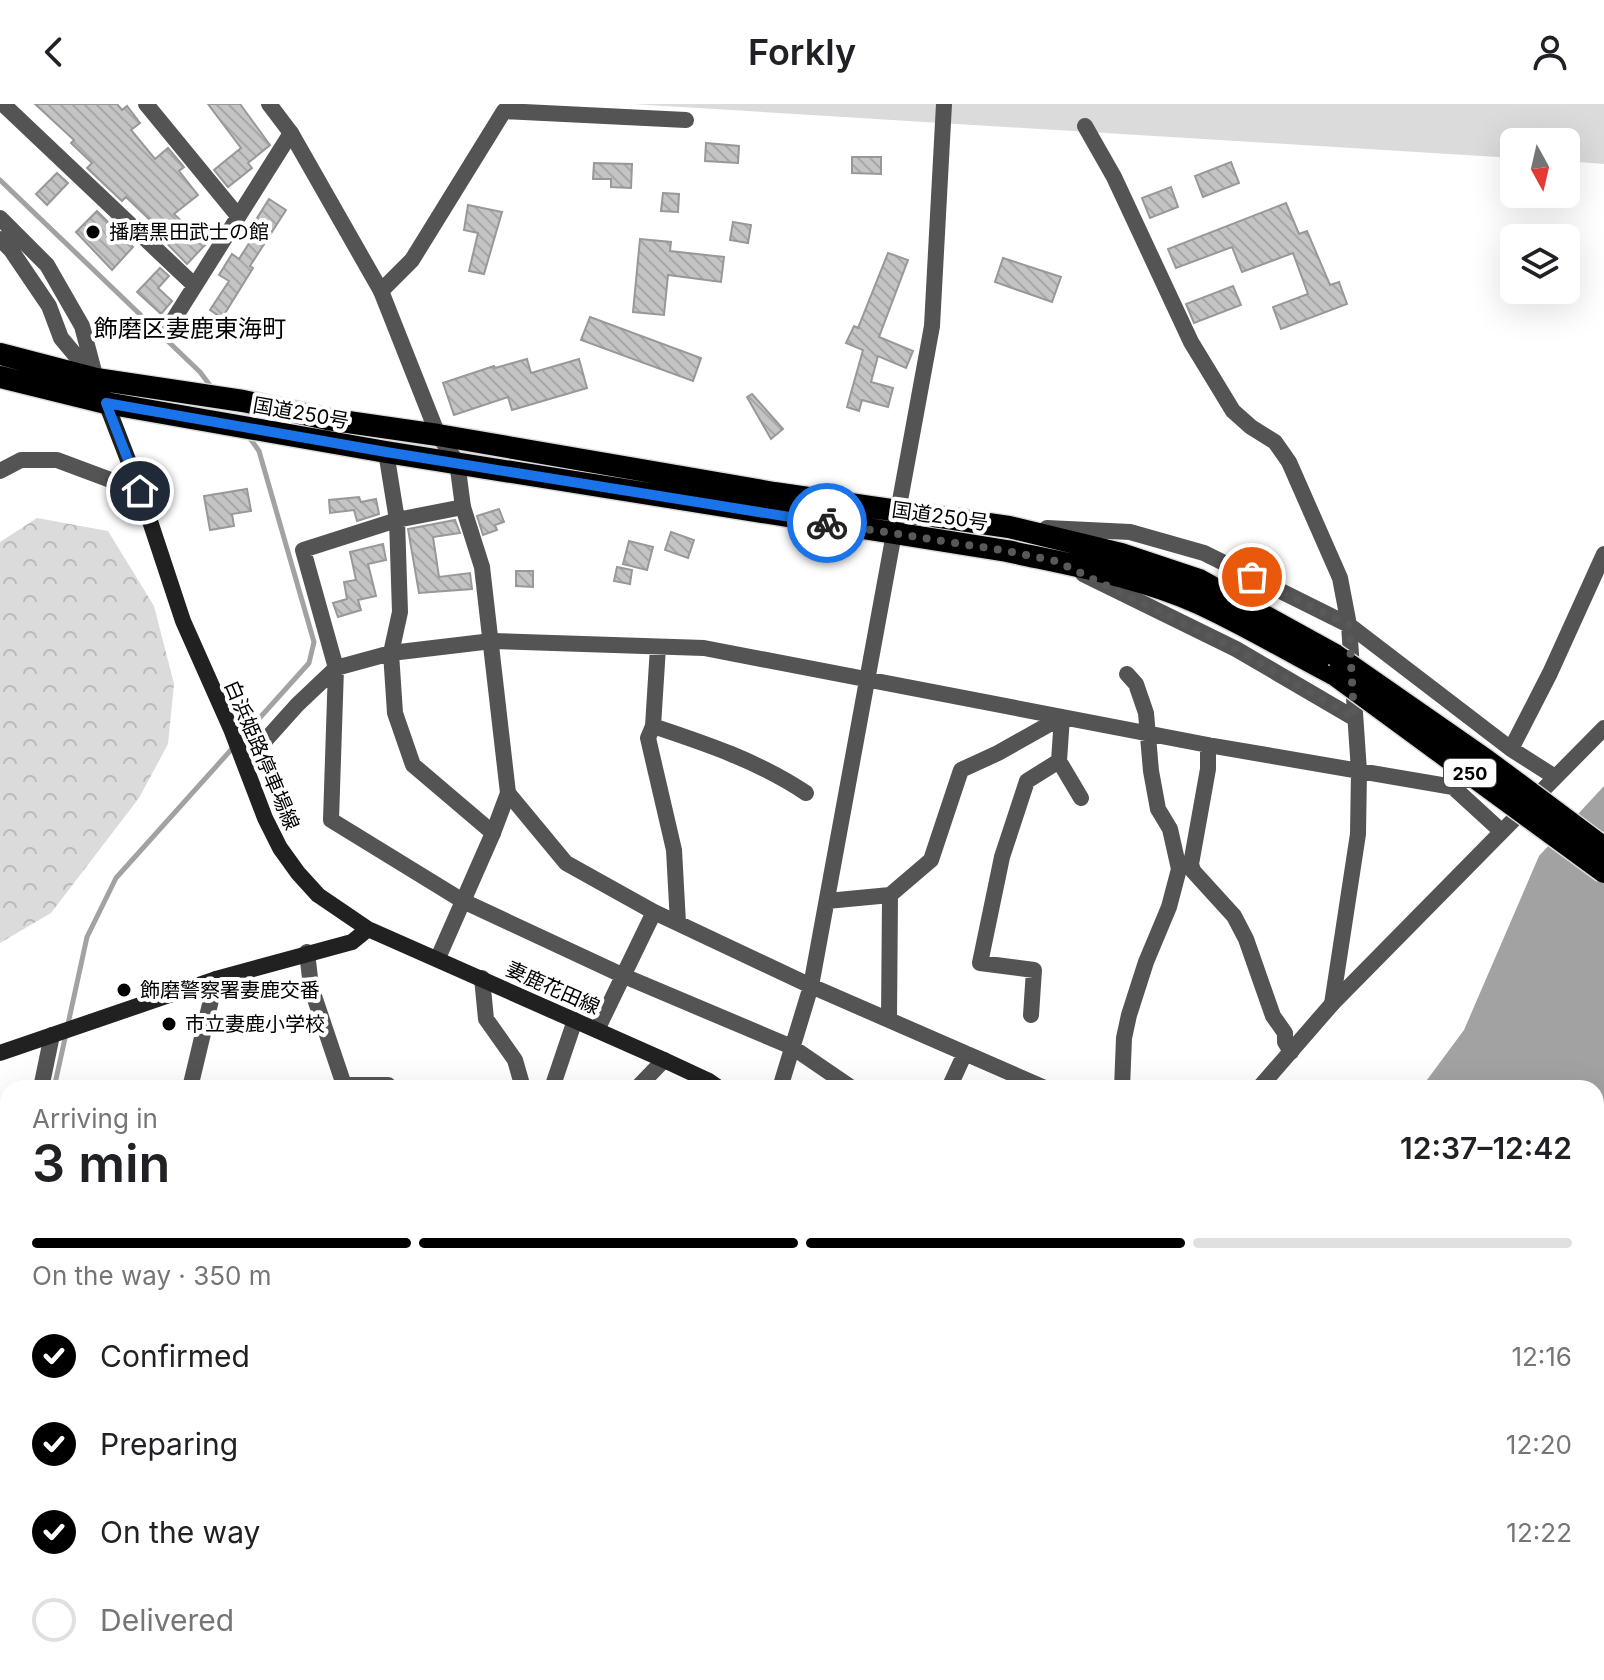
<!DOCTYPE html>
<html lang="en">
<head>
<meta charset="utf-8">
<style>
  :root { --surface:#fff; --page:#f2f2f2; --text:#202124; --muted:#757577; --line:#e0e0e0; --accent:#000 }
  body { margin:0; font-family:Inter,"Noto Sans JP",sans-serif; background:var(--page); color:var(--text); height:100vh; display:flex; flex-direction:column; font-size:30px; white-space:nowrap }
  * { box-sizing:border-box; margin:0 }
  p { font-size:26px; color:var(--muted) }
  .icon { flex:none; width:44px; height:44px; fill:none; stroke:currentColor; stroke-width:2; stroke-linecap:round; stroke-linejoin:round }
  .map { position:relative; flex:1; overflow:hidden }
  .details { position:absolute; left:0px; top:976px; width:1604px; height:600px; display:flex; flex-direction:column; background:var(--surface); border-radius:24px 24px 0 0; box-shadow:0 8px 32px #0002 }
  .details>* { flex:none }
  .needle { width:52px; rotate:172deg }
  .tools { position:absolute; left:1500px; top:24px; display:grid; gap:16px }
  .tools a { display:grid; place-items:center; width:80px; height:80px; border-radius:12px; background:var(--surface); box-shadow:0 8px 32px #0002; font-size:40px }
  .pin { position:absolute; display:grid; place-items:center; width:68px; height:68px; color:#fff; margin:-34px; border:4px solid #fff; border-radius:50%; box-shadow:0 2px 8px #0007 }
  .courier { position:absolute; display:grid; place-items:center; width:80px; height:80px; margin:-40px; border:6px solid #1a73e8; border-radius:50%; background:#fff; color:#222; box-shadow:0 2px 10px #0007 }
  .headline em { font-style:normal; font-weight:600 }
  .headline div { display:flex; flex-direction:column-reverse }
  .headline { display:flex; align-items:center; justify-content:space-between; height:136px; padding:0 32px }
  h1 { font-size:52px; font-weight:600; line-height:60px }
  .bar { display:grid; grid-template-columns:repeat(4,1fr); gap:12px 8px; align-content:center; height:96px; padding:0 32px }
  .bar i { height:10px; border-radius:6px; background:var(--line) }
  .bar .selected { background:var(--accent) }
  .bar p { grid-column:span 4 }
  ol { padding:0 32px; list-style:none }
  li { display:flex; align-items:center; gap:24px; height:88px }
  li p { margin-inline-start:auto }
  li .icon { padding:8px; border-radius:50%; background:var(--accent); color:#fff; stroke-width:4 }
  li:last-child { color:var(--muted) }
  li i { width:44px; height:44px; border:4px solid var(--line); border-radius:50% }
  header { display:flex; justify-content:space-between; align-items:center; height:104px; padding:0 32px; background:var(--surface); font-size:36px; font-weight:600 }
  .map>svg:first-child { display:block }
  .green { fill:#dbdbdb }
  .forest { fill:url(#forest-crowns) }
  .water { fill:#a2a2a2 }
  .lines { fill:none; stroke-linecap:round; stroke-linejoin:round }
  .stream { stroke:#a2a2a2; stroke-width:5 }
  .building { fill:url(#building-back-hatch); stroke:#989898; stroke-width:2 }
  .trunk-casing { stroke:#dbdbdb; stroke-width:25 }
  .minor { stroke:#545454; stroke-width:16 }
  .tertiary { stroke:#545454; stroke-width:16 }
  .secondary { stroke:#212121; stroke-width:16 }
  .trunk { stroke:#000; stroke-width:22 }
  .trunk-bridge-casing { stroke:#dbdbdb; stroke-width:25; stroke-linecap:butt }
  .trunk-bridge { stroke:#000; stroke-width:22 }
  .done { stroke:#595959; stroke-width:8; stroke-dasharray:0 14.4 }
  .route { stroke:#1a73e8; stroke-width:10 }
  .poi-dot { fill:#000; stroke:#fff; stroke-width:3 }
  .labels { text-anchor:middle; dominant-baseline:central; stroke-width:8; stroke-linejoin:round; paint-order:stroke }
  .shield { fill:#fff; stroke:#4c4c4c; stroke-width:2 }
  .shield-label { font-size:18px; font-weight:bold; fill:#000 }
  .poi-label { font-size:20px; fill:#000; stroke:#fff; text-anchor:start }
  .street-label { font-size:20px; fill:#000; stroke:#fff }
  .quarter-label { font-size:24px; fill:#000; stroke:#fff }
</style>
</head>
<body>
<header><svg class="icon" aria-label="back" viewBox="0 0 24 24"><path d="M15 5l-7 7 7 7"/></svg>Forkly<svg class="icon" aria-label="person" viewBox="0 0 24 24"><circle cx="12" cy="8" r="4"/><path d="M4 21q1-7 8-7t8 7"/></svg></header>
<div class="map">
<svg width="1604" height="1576" viewBox="0 0 1604 1576">
  <defs>
    <pattern id="forest-crowns" width="20" height="18" patternUnits="userSpaceOnUse" patternTransform="scale(2)"><rect width="20" height="18" fill="#dbdbdb"/><path d="M2 6a3 3 0 1 1 6 0M12 15a3 3 0 1 1 6 0" fill="none" stroke="#bababa"/></pattern>
    <pattern id="building-back-hatch" width="6" height="6" patternUnits="userSpaceOnUse" patternTransform="scale(2)"><rect width="6" height="6" fill="#c4c4c4"/><path d="M-1 5l2 2M0 0l6 6M5-1l2 2" fill="none" stroke="#a7a7a7"/></pattern>
  </defs>
  <rect width="100%" height="100%" fill="#fff"/>
  <path class="green" d="M632 0H1604V60L1566 57V38H1514V54Z"/>
  <path class="forest" d="M37 414 108 427 154 502 174 580 168 640 139 694 51 809 0 839V438Z"/>
  <path class="water" d="M1604 682V1354L1596 1365V984H1421L1464 926 1539 752Z
    M1109 1568H1428L1424 1576H1106Z"/>
  <g class="lines">
    <path class="stream" d="M0 76 200 268 212 284
      M68 920 87 833 116 774 309 559 314 538 259 347 247 330
      M54 984 66 930
      M0 1285 8 1238"/>
  </g>
  <path class="building" d="M35 0H117L122 6 127 2 140 19 131 26 155 55 168 44 184 63 179 67 198 91 174 110 206 140 187 160 148 120 151 117 126 93 122 97 87 64 92 59 71 39 74 36Z
    M208 0H240L270 41 248 59 252 64 228 83 214 66 241 44Z
    M706 39 739 42 738 59 705 57Z
    M852 53H881V70L852 69Z
    M1231 58 1239 79 1203 93 1195 72Z
    M594 59 632 60 631 84 611 83V75H593Z
    M57 69 68 79 47 101 36 90Z
    M1171 83 1178 103 1150 114 1142 94Z
    M663 89 679 90 678 108 661 107Z
    M269 95 286 106 250 162 253 164 222 214 210 206 229 177 219 171 232 150 239 155 260 122 254 119Z
    M1286 99 1299 130 1307 127 1330 181 1339 178 1347 200 1281 225 1273 203 1308 190 1293 149 1242 168 1232 143 1176 164 1168 145Z
    M468 101 502 108 484 170 469 167 478 129 464 126Z
    M97 107 133 143 112 166 76 128Z
    M733 118 751 121 748 139 730 136Z
    M640 135 671 138 670 147 724 153 721 178 668 171 664 211 633 208Z
    M888 149 908 156 879 233 913 247 906 264 878 252 871 278 893 284 888 303 862 296 859 307 847 303 863 246 846 239 854 222 858 224Z
    M1003 154 1061 173 1052 198 995 178Z
    M160 164 169 172 158 184 172 197 161 210 137 188Z
    M1233 182 1241 201 1194 219 1186 200Z
    M590 213 701 254 693 277 581 236Z
    M527 255 531 269 579 255 587 284 512 306 508 293 454 311 443 279 494 262 495 264Z
    M752 290 783 325 771 335 747 293Z
    M247 385 251 407 232 410 234 422 210 426 204 392Z
    M359 393 361 398 376 395 379 410 357 417 354 406 330 409 329 396Z
    M499 405 504 418 495 421 497 426 483 431 477 412Z
    M455 416 460 429 433 433 439 473 470 469 472 485 419 489 408 425Z
    M671 428 694 436 688 454 665 446Z
    M629 437 653 443 647 466 623 460Z
    M383 440 386 456 368 460 376 492 358 496 361 506 338 513 333 499 347 495 344 478 356 476 350 448Z
    M617 463 632 466 630 480 614 477Z
    M516 467H533V483L516 482Z"/>
  <g class="lines">
    <g class="trunk-casing">
      <path id="trunk" d="M0 250 96 275 243 297 327 315 438 331 774 389 1009 423 1121 450 1199 476 1335 551
        M0 273 106 299 386 348 1007 447C1071 461 1137 472 1198 499 1244 520 1289 547 1335 571
        M1102 1568 1115 1576"/>
    </g>
    <path class="minor" d="M3 0 194 181
      M146 0 238 112
      M1085 22 1114 73 1191 238 1233 307 1251 323 1275 338 1289 358 1340 474 1349 521 1359 667 1358 730 1332 900
      M381 187 412 156 504 7 686 16
      M167 226 291 29
      M386 348 397 416 400 508 391 549 395 609 413 661 493 729
      M463 403 397 416 303 446 336 564 331 716 463 797 624 872 792 943 852 984
      M1047 424 1130 428 1204 449 1349 521 1511 645 1555 673
      M1083 470 1236 545 1354 614
      M658 543 653 622 648 634 674 746 678 819
      M1062 613 1059 657 1081 694
      M653 622C707 640 758 657 806 689
      M1208 641V665L1191 760 1193 767 1234 812 1246 835 1273 912 1285 929V938L1291 948
      M1511 645 1550 569 1604 450
      M245 659 297 601 336 564 391 549 492 537 704 544 1208 641 1453 683 1501 727
      M508 689 566 759 654 808 811 882 1045 984
      M827 797 890 791 931 756 961 666 998 649 1062 613
      M307 848 311 883 345 984
      M482 874 486 915 515 956 523 984
      M1031 911 1034 866 980 859 1002 753 1027 677 1059 657
      M889 916 890 791
      M597 926 654 808
      M344 981H388V984
      M41 984 52 931
      M190 984 216 875
      M552 984 575 916
      M637 984 664 956
      M780 984 811 882 932 222 944 0
      M949 984 965 949
      M1122 984 1124 934 1129 911 1146 858 1169 803 1179 765 1170 725 1158 705 1151 667 1146 609 1136 580 1127 570
      M0 1135H8
      M1596 1444 1604 1434
      M0 1550 8 1548
      M1596 1553 1604 1547
      M99 1568 108 1576
      M470 1568 492 1576
      M297 1576 300 1568
      M541 1576 542 1568
      M755 1576 758 1568
      M908 1576V1568
      M1494 1576 1500 1568
      M1568 1576 1578 1568"/>
    <path class="tertiary" d="M269 0 291 29 381 187 438 331 457 358 463 403 482 463 508 689 493 729 438 854
      M0 114 47 161 82 222 96 275
      M0 135 11 146 49 202 61 234 92 271
      M0 367 21 356H57L140 387
      M1259 984 1332 900 1604 624"/>
    <path class="secondary" d="M103 291 140 387 183 517 231 625 265 714 280 744 298 769 318 791 368 825 664 956 709 977 719 984
      M0 949 216 875 352 838 368 825
      M1042 1576 1044 1568"/>
    <use href="#trunk" class="trunk"/>
    <g class="trunk-bridge-casing">
      <path id="trunk-bridge" d="M1335 551 1486 656 1604 744
        M1335 571 1604 768"/>
    </g>
    <use href="#trunk-bridge" class="trunk-bridge"/>
  </g>
  <g class="lines">
    <path class="done" d="M827 419 1007 447 1056 457 1236 545 1354 614 1349 521 1252 473"/>
    <path class="route" d="M140 387 106 299 386 348 827 419"/>
  </g>
  <g class="poi-dot">
    <circle cx="93" cy="128" r="8"/>
    <circle cx="124" cy="886" r="8"/>
    <circle cx="169" cy="920" r="8"/>
  </g>
  <g class="labels">
    <rect class="shield" x="1444" y="655" width="52" height="28" rx="6"/>
    <g class="shield-label">
      <text x="1470" y="669">250</text>
    </g>
    <g class="poi-label">
      <text x="109" y="128">播磨黒田武士の館</text>
      <text x="140" y="886">飾磨警察署妻鹿交番</text>
      <text x="185" y="920">市立妻鹿小学校</text>
    </g>
    <g class="street-label">
      <text transform="translate(301 309) rotate(10)">国道250号</text>
      <text transform="translate(940 412) rotate(8)">国道250号</text>
      <text transform="translate(262 651) rotate(67)">白浜姫路停車場線</text>
      <text transform="translate(553 884) rotate(24)">妻鹿花田線</text>
    </g>
    <g class="quarter-label">
      <text x="190" y="224">飾磨区妻鹿東海町</text>
    </g>
  </g>
</svg>
<div class="tools">
<a><svg class="needle" viewBox="-14 -14 28 28"><path d="M0-13l5 13h-10z" fill="#e53935"/><path d="M0 13l5-13h-10z" fill="#757577"/></svg></a>
<a><svg class="icon" aria-label="layers" viewBox="0 0 24 24"><path d="M12 4l9 5-9 5-9-5zM3 14l9 5 9-5"/></svg></a>
</div>
<div class="pin" style="left:1252px;top:473px;background:#ea580c"><svg class="icon" aria-label="bag" viewBox="0 0 24 24"><path d="M5 8h14l-1 12H6zM9 8a3 3 0 0 1 6 0"/></svg></div>
<div class="pin" style="left:140px;top:387px;background:#1f2937"><svg class="icon" aria-label="home" viewBox="0 0 24 24"><path d="M3 11l9-7 9 7M6 9v11h12V9"/></svg></div>
<div class="courier" style="left:827px;top:419px"><svg class="icon" aria-label="bike" viewBox="0 0 24 24"><circle cx="6" cy="16" r="4"/><circle cx="18" cy="16" r="4"/><path d="M6 16l4-8h5l3 8M10 8l3 8H6M13 5h3"/></svg></div>
<section class="details">
<div class="headline"><div><h1>3 min</h1><p>Arriving in</p></div><em>12:37–12:42</em></div>
<div class="bar"><i class="selected"></i><i class="selected"></i><i class="selected"></i><i></i><p>On the way · 350 m</p></div>
<ol>
<li><svg class="icon" aria-label="check" viewBox="0 0 24 24"><path d="M5 12l5 5 9-10"/></svg>Confirmed<p>12:16</p></li>
<li><svg class="icon" aria-label="check" viewBox="0 0 24 24"><path d="M5 12l5 5 9-10"/></svg>Preparing<p>12:20</p></li>
<li><svg class="icon" aria-label="check" viewBox="0 0 24 24"><path d="M5 12l5 5 9-10"/></svg>On the way<p>12:22</p></li>
<li><i></i>Delivered</li>
</ol>
</section>
</div>
</body>
</html>
